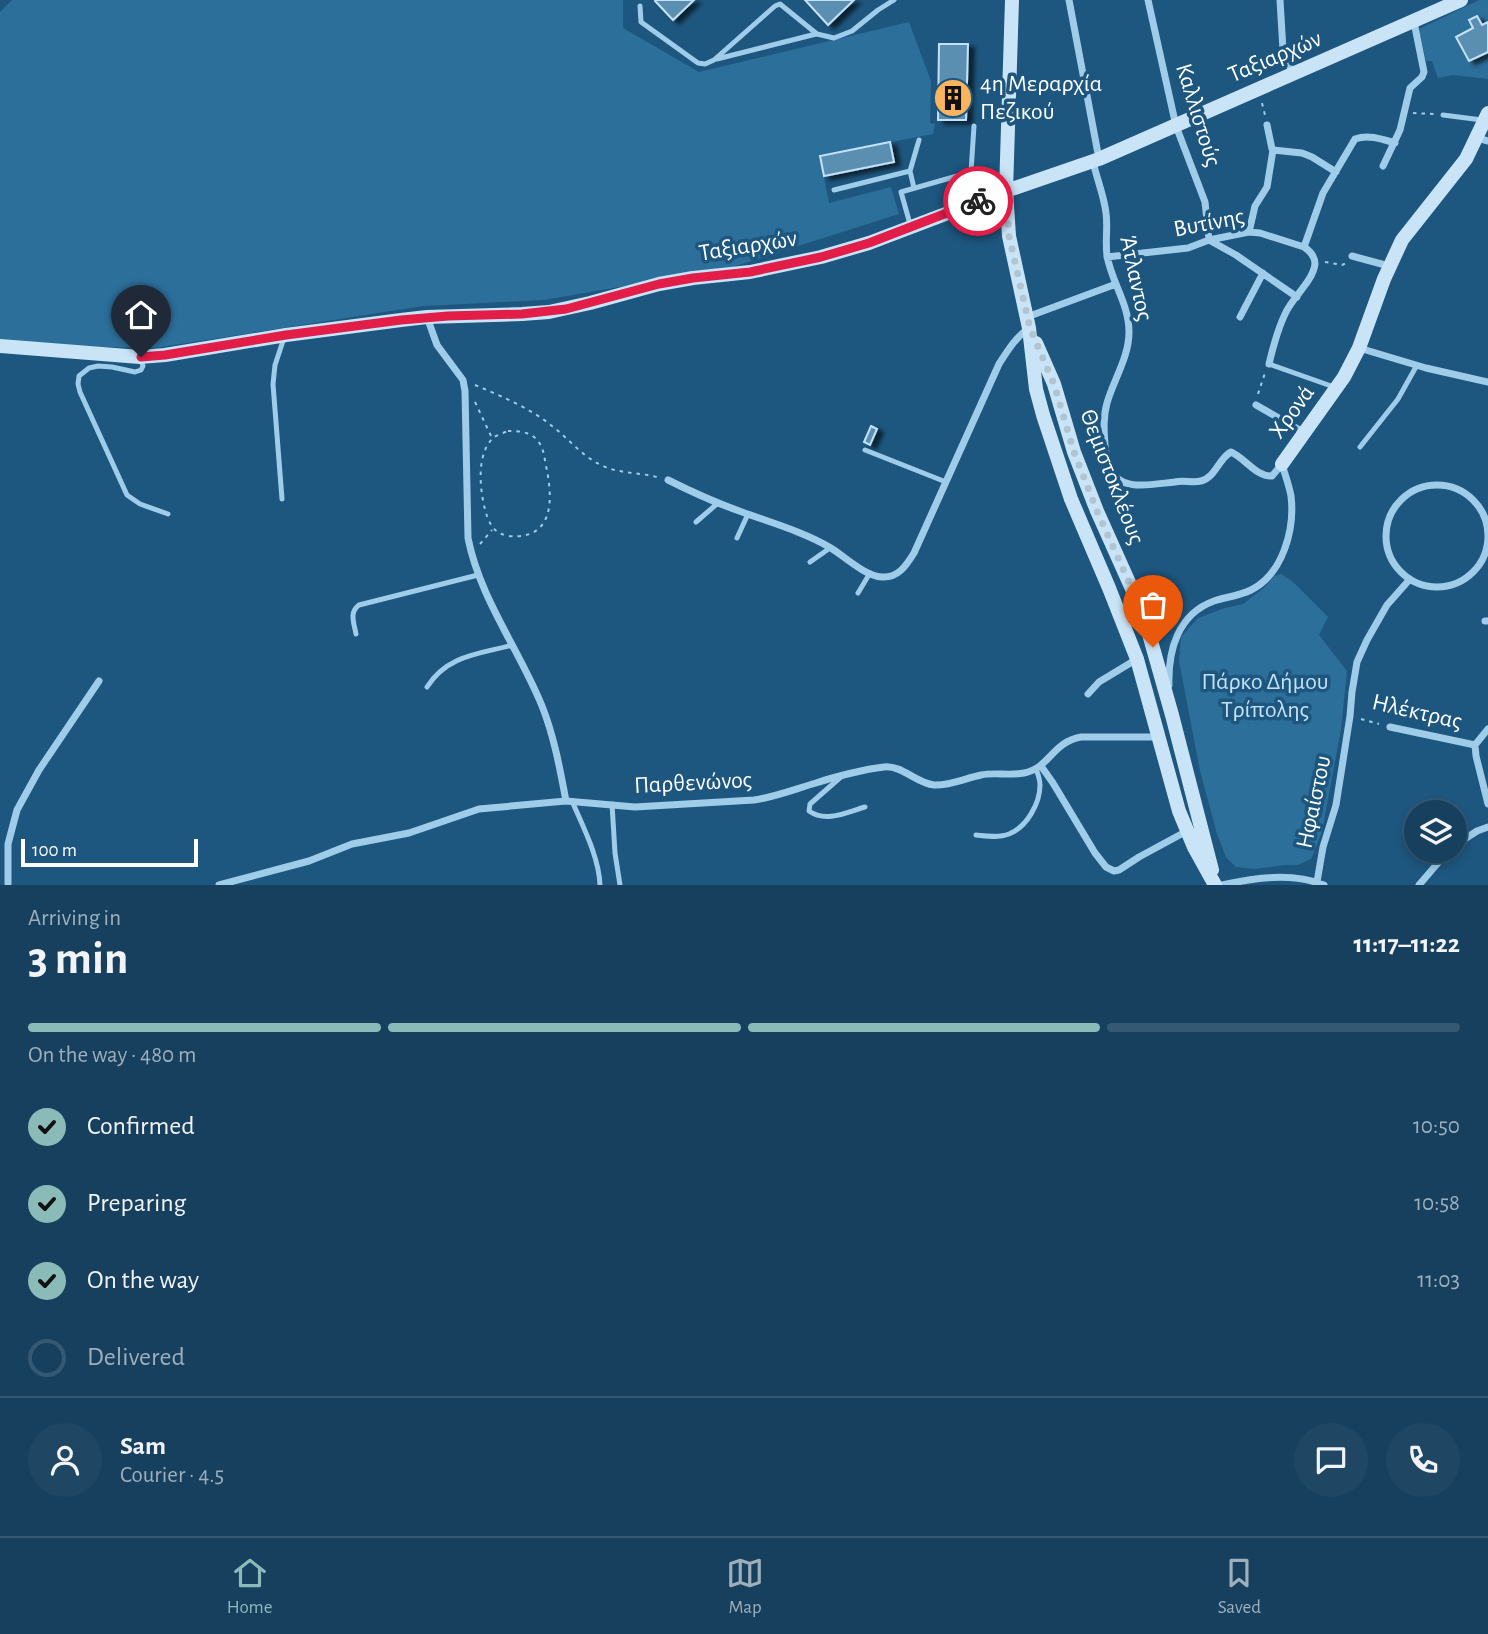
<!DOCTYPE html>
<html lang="en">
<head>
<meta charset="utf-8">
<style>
  :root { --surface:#16405e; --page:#1f4764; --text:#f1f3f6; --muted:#9eafbc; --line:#355973; --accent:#8bbbb9 }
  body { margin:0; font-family:"Alegreya Sans",sans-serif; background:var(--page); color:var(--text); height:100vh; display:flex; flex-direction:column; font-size:26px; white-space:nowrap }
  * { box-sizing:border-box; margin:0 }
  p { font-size:23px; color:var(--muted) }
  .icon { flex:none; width:38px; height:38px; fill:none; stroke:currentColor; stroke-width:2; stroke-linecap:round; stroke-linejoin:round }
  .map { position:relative; height:885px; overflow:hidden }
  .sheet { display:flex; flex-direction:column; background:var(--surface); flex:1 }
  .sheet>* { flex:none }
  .tools { position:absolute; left:1404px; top:800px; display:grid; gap:14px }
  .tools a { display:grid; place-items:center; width:63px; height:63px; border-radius:50%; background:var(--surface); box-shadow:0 4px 10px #0003,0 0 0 2px var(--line); font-size:35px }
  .scale { position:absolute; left:21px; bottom:18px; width:177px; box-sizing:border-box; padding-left:7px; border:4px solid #fff; border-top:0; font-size:19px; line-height:24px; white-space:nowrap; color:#fff; -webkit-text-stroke:5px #1d567e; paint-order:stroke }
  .pin { position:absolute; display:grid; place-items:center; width:60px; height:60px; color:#fff; margin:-72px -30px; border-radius:50% 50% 50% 0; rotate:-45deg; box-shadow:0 0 7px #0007 }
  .pin .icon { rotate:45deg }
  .courier { position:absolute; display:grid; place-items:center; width:70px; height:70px; margin:-35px; border:5px solid #e11d48; border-radius:50%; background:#fff; color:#222; box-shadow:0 2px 9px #0007 }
  .headline em { font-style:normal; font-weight:700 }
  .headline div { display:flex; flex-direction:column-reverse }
  .headline { display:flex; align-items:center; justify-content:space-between; height:119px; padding:0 28px }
  h1 { font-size:46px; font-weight:700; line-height:52px }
  .bar { display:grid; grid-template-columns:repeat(4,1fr); gap:10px 7px; align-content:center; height:84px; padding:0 28px }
  .bar i { height:9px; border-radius:5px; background:var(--line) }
  .bar .selected { background:var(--accent) }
  .bar p { grid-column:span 4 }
  .line { display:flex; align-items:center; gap:18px; padding:0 28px; border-top:2px solid var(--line) }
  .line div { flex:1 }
  .round { display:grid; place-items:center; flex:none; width:74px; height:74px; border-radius:37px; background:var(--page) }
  ol { padding:0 28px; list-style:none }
  li { display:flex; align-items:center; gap:21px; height:77px }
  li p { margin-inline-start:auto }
  li .icon { padding:7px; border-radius:50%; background:var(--accent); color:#111; stroke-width:4 }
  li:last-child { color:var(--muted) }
  li i { width:38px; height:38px; border:4px solid var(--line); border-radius:50% }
  .menu { display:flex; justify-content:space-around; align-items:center; height:98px; border-top:2px solid var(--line); background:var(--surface); font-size:19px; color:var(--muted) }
  .menu a { display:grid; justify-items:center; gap:4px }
  .menu .selected { color:var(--accent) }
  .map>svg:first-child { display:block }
  .green { fill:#2c6f9b }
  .building { fill:#5a8fb2; stroke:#c3e2f7; stroke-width:2; filter:url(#shadow) }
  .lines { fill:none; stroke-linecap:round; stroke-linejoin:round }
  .path { stroke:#9fcce9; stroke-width:2; stroke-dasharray:3.5 5; stroke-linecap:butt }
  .lane { stroke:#9fcce9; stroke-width:5 }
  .street { stroke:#9fcce9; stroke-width:7 }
  .secondary { stroke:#cae4f7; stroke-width:14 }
  .done { stroke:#b0c4d2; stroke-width:7; stroke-dasharray:0 12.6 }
  .route { stroke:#e11d48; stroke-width:9 }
  .labels { text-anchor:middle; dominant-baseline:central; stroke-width:7; stroke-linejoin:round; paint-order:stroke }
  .street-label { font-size:24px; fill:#fff; stroke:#1d567e }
  .poi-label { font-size:24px; fill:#fff; stroke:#1d567e; text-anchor:start }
  .park-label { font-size:24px; fill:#c3e2f7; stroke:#1d567e }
</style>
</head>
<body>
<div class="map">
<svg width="1488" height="885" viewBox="0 0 1488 885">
  <defs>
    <filter id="shadow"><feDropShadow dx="6" dy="3.5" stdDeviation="2" flood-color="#0009"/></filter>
  </defs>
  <rect width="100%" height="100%" fill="#1d567e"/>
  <path class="green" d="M12 0H623V28L699 72 909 22 931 81 930 123 935 124 933 134 820 156 829 203 891 187 899 214 729 268 544 300 423 306 155 348 0 345V12Z
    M1479 0H1488V79L1453 75 1438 78 1432 61H1426L1419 29Z
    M1281 574 1292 581 1328 617 1319 635 1347 671 1341 729 1322 832 1311 859 1298 865H1285L1255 869 1236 867 1226 857 1217 834 1200 771 1179 661 1181 637 1198 618 1225 608 1243 604 1265 587 1274 576Z"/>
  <path class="building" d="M656 0H694L673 20 655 1Z
    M805 0H854L828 25Z
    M1477 16 1482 25 1488 22V52L1469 61 1456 37 1473 28 1469 20Z
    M939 44H968L966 120H938Z
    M890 142 894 162 824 176 820 156Z
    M871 426 877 429 870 445 864 442Z"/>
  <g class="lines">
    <path class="path" d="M1262 103 1265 115
      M1413 113 1435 114
      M1325 262 1342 265 1346 263
      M475 385C501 396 530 408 552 426 568 438 581 455 599 464 617 474 638 472 657 477
      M1258 394 1265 373
      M475 402 492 438
      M508 431C516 431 526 431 534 437 543 444 544 455 546 466 553 498 555 540 509 536 496 534 491 527 487 516 480 495 475 455 493 438 497 435 503 433 508 431Z
      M480 544 492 530
      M1361 719 1379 724"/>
    <path class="lane" d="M640 6 641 22 698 63 705 64 714 60 775 6 780 4 817 34 834 38 852 31 878 10 894 0
      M717 59 816 34
      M1443 115 1482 120
      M914 188 910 171 919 140
      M834 190 910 171
      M910 224 901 192 971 172 974 126
      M141 360 143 366 141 370 135 372 112 367 98 366 89 368 79 376 78 384 80 392 127 495 140 504 168 514
      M1269 364 1334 387
      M1360 447 1398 399 1417 365
      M865 450 946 482
      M282 499 273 384 275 365 284 338
      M696 522 718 503
      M737 538 748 514
      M810 562 830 548
      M858 593 870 573
      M356 634C354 623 349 612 359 605L478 575
      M427 687C447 655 479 654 513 645
      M842 776 810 804 809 811C826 823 847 812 865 807
      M572 801C583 827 599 857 600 885
      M612 804 615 853 620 885
      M976 835C987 836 999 838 1009 834 1027 827 1040 803 1040 785 1040 780 1038 774 1036 769"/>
    <path class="street" d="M1069 0 1099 159
      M1148 0 1176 126 1205 202 1209 240 1236 255 1297 297
      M1280 0 1283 50 1293 74
      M1477 138 1488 141
      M1273 150 1302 153 1312 157 1336 172
      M1093 162C1097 179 1104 196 1106 213 1108 227 1105 242 1107 256 1112 283 1129 304 1129 332 1129 357 1114 379 1107 403 1103 417 1104 431 1105 445 1109 494 1136 486 1175 482 1183 480 1193 483 1201 481 1215 478 1219 458 1231 452 1245 458 1256 477 1272 476L1282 464
      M1383 166 1400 130 1410 88 1422 77 1424 72 1414 22
      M1249 232 1255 206 1267 187 1273 150 1272 149 1267 125
      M1304 247 1323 193 1355 139C1368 134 1382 139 1395 143
      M1352 256 1389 266
      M1107 257 1188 248 1209 240 1249 232 1260 233 1304 247C1310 251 1315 256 1315 264 1313 281 1293 297 1286 312 1278 328 1273 347 1269 364
      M427 317 437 345 463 380 465 391 468 538C480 599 519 649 542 706 554 736 560 769 566 801
      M1027 317 1116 284
      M1240 317 1263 273
      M1359 348 1426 368 1488 382
      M1256 405 1305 433
      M668 480C692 492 716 503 742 512 772 523 804 532 831 548 845 557 865 576 882 577 898 578 906 566 914 553L999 364C1008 350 1015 338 1029 328
      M1386 536a51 51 0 1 1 102 0a51 51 0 1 1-102 0Z
      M1485 621H1488
      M1169 685C1168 650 1178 614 1214 601 1226 597 1239 596 1251 590 1283 574 1295 529 1291 496 1289 485 1285 475 1282 464
      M1088 694 1099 682 1137 659
      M1390 727 1475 745
      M1488 729 1475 745 1476 756 1488 804
      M1041 766 1053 783 1095 853 1106 867 1114 871 1119 870 1139 857 1187 831
      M1454 846 1477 831 1488 827
      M1317 882 1323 847 1336 805 1350 716 1352 692 1357 662 1367 640 1387 605 1410 579
      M8 885V844L17 810 39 770 99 681
      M219 885 309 861 352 844 409 833 479 809 566 801 635 807 754 800C775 797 795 789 816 783 834 777 865 769 884 767 902 765 916 783 934 785 949 786 966 778 981 775 995 772 1009 776 1024 773 1050 768 1052 742 1081 737H1158
      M1222 885C1255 878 1291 872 1324 885
      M1419 885 1449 850"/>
    <path class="secondary" d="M1012 0 1006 191 1009 236 1029 328 1036 389 1043 415 1071 499 1109 588 1137 659 1179 811 1194 847 1215 885
      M1036 343 1054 384 1074 452 1097 511 1132 589 1147 627 1172 715 1212 870
      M0 346 140 357 165 355 286 335 401 320 427 317 522 314 549 312 590 303 659 284 693 278 750 272 821 257 869 243 1006 191 1099 159 1461 0
      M1282 464 1344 377 1359 348 1384 279 1402 240 1466 159 1488 113"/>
  </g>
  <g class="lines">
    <path class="done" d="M978 201 1006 191 1009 236 1030 328 1054 384 1074 452 1097 511 1132 589 1153 647"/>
    <path class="route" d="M141 357 165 355 286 335 401 320 448 316 522 314 566 309 659 284 693 278 750 272 821 257 869 243 978 201"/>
  </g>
  <defs>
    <g id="building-disc" transform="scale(2.0125)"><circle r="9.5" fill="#f9b45d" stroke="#1d567e"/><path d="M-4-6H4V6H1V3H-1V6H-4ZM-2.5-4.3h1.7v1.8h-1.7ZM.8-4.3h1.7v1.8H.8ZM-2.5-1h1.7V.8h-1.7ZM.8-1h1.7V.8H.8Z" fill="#111"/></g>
  </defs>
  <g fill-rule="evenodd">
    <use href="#building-disc" x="953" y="98"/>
  </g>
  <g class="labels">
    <g class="street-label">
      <text transform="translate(1275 57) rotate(-23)">Ταξιαρχών</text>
      <text transform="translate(1198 115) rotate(73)">Καλλιστούς</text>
      <text transform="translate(1209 223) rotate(-11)">Βυτίνης</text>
      <text transform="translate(748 246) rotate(-9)">Ταξιαρχών</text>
      <text transform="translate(1136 278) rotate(78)">Άτλαντος</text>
      <text transform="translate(1292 412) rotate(-54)">Χρονά</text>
      <text transform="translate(1112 477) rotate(69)">Θεμιστοκλέους</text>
      <text transform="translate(1417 712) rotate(13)">Ηλέκτρας</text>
      <text transform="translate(693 783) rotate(-3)">Παρθενώνος</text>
      <text transform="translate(1314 802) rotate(-78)">Ηφαίστου</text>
    </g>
    <g class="poi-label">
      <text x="980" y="84">4η Μεραρχία<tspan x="980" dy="28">Πεζικού</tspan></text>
    </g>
    <g class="park-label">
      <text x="1265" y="682">Πάρκο Δήμου<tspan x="1265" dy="28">Τρίπολης</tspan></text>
    </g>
  </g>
</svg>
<div class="tools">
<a><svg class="icon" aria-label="layers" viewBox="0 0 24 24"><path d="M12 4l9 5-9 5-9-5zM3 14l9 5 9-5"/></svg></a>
</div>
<div class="scale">100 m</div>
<div class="pin" style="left:1153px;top:647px;background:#ea580c"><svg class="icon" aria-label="bag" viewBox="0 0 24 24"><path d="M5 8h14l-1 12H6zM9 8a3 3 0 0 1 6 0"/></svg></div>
<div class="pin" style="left:141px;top:357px;background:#1f2937"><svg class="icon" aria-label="home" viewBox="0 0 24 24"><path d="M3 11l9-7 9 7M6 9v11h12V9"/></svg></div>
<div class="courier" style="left:978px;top:201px"><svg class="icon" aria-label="bike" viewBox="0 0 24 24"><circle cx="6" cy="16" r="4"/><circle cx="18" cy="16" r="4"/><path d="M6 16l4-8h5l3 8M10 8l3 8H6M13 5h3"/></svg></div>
</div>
<section class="sheet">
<div class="headline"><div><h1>3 min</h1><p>Arriving in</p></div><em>11:17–11:22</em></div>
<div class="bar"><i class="selected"></i><i class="selected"></i><i class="selected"></i><i></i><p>On the way · 480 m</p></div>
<ol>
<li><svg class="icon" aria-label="check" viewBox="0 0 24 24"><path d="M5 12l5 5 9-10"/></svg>Confirmed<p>10:50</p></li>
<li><svg class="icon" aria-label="check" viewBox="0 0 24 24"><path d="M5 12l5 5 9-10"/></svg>Preparing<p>10:58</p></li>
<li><svg class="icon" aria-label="check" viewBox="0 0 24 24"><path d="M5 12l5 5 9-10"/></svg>On the way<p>11:03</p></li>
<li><i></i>Delivered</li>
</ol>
<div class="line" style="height:126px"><a class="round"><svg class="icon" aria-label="person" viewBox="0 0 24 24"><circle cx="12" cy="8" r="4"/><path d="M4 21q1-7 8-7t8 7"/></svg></a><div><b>Sam</b><p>Courier · 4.5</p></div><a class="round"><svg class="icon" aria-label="chat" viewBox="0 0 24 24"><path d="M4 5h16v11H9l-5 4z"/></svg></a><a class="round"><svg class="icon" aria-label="phone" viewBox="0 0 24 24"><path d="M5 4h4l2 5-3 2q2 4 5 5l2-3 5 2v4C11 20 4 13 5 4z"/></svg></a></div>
</section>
<nav class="menu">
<a class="selected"><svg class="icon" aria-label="home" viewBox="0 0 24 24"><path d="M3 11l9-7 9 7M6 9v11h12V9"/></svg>Home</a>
<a><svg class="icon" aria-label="map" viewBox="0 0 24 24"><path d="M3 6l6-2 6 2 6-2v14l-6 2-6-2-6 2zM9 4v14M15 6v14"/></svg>Map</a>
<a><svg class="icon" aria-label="saved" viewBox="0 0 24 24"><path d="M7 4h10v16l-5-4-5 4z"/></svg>Saved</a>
</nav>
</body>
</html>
